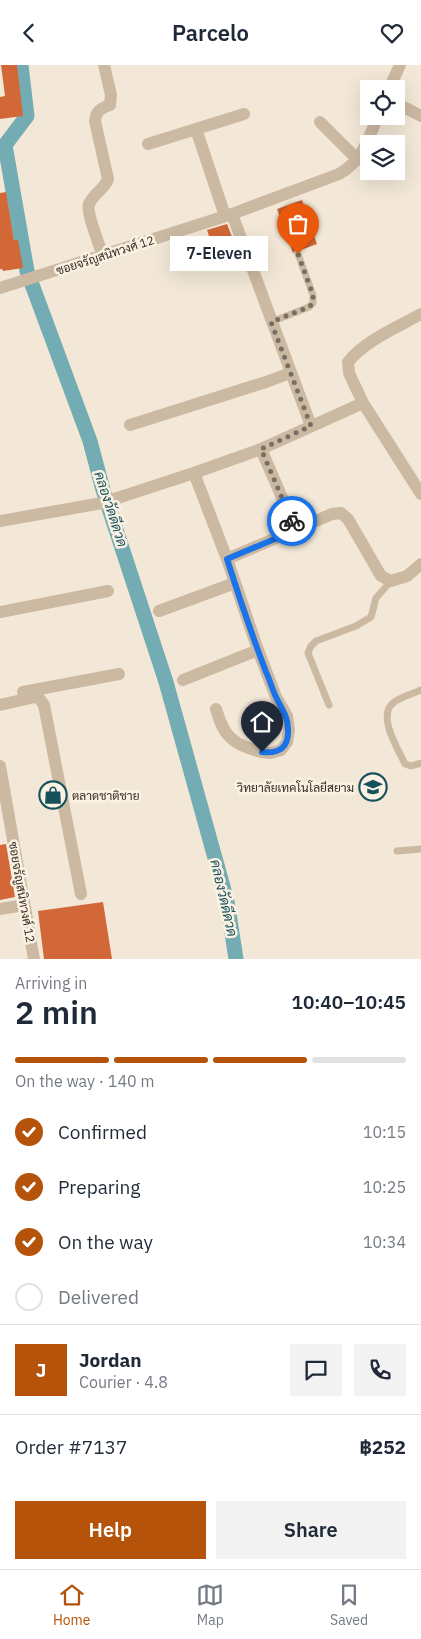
<!DOCTYPE html>
<html lang="en">
<head>
<meta charset="utf-8">
<style>
  :root { --surface:#fff; --page:#f2f2f3; --text:#1f2937; --muted:#747a83; --line:#e0e1e3; --accent:#b45309 }
  body { margin:0; font-family:"IBM Plex Sans",Sarabun,sans-serif; background:var(--page); color:var(--text); height:100vh; display:flex; flex-direction:column; font-size:19px; white-space:nowrap }
  * { box-sizing:border-box; margin:0 }
  p { font-size:16px; color:var(--muted) }
  .icon { flex:none; width:28px; height:28px; fill:none; stroke:currentColor; stroke-width:2; stroke-linecap:round; stroke-linejoin:round }
  .map { position:relative; height:894px; overflow:hidden }
  .panel { display:flex; flex-direction:column; background:var(--surface); flex:1 }
  .panel>* { flex:none }
  .fabs { position:absolute; left:360px; top:15px; display:grid; gap:10px }
  .fabs a { display:grid; place-items:center; width:45px; height:45px; border-radius:0px; background:var(--surface); box-shadow:0 5px 20px #0002; font-size:25px }
  .pin { position:absolute; display:grid; place-items:center; width:42px; height:42px; color:#fff; margin:-51px -21px; border-radius:50% 50% 50% 0; rotate:-45deg; box-shadow:0 0 5px #0007 }
  .pin .icon { rotate:45deg }
  .courier { position:absolute; display:grid; place-items:center; width:50px; height:50px; margin:-25px; border:4px solid #1a73e8; border-radius:50%; background:#fff; color:#222; box-shadow:0 1px 6px #0007 }
  .bubble { position:absolute; height:35px; border-radius:0px; background:var(--surface); box-shadow:0 5px 20px #0002; font-size:16px; font-weight:600; line-height:35px; text-align:center }
  .headline em { font-style:normal; font-weight:600 }
  .headline div { display:flex; flex-direction:column-reverse }
  .headline { display:flex; align-items:center; justify-content:space-between; height:85px; padding:0 15px }
  h1 { font-size:32px; font-weight:600; line-height:38px }
  .bar { display:grid; grid-template-columns:repeat(4,1fr); gap:8px 5px; align-content:center; height:60px; padding:0 15px }
  .bar i { height:6px; border-radius:4px; background:var(--line) }
  .bar .on { background:var(--accent) }
  .bar p { grid-column:span 4 }
  .line { display:flex; align-items:center; gap:12px; padding:0 15px; border-top:1px solid var(--line) }
  .line div { flex:1 }
  .round { display:grid; place-items:center; flex:none; width:52px; height:52px; border-radius:0px; background:var(--page) }
  ol { padding:0 15px; list-style:none }
  li { display:flex; align-items:center; gap:15px; height:55px }
  li p { margin-inline-start:auto }
  li .icon { padding:5px; border-radius:50%; background:var(--accent); color:#fff; stroke-width:4 }
  li:last-child { color:var(--muted) }
  li i { width:28px; height:28px; border:2px solid var(--line); border-radius:50% }
  .primary-button { display:flex; gap:10px; margin-top:auto; padding:10px 15px }
  .primary-button a { flex:1; height:58px; border-radius:0px; background:var(--accent); color:#fff; font-size:20px; font-weight:600; line-height:58px; text-align:center }
  .primary-button a+a { background:var(--page); color:var(--text) }
  header { display:flex; justify-content:space-between; align-items:center; height:65px; padding:0 15px; background:var(--surface); font-size:22px; font-weight:600 }
  .tabs { display:flex; justify-content:space-around; align-items:center; height:70px; border-top:1px solid var(--line); background:var(--surface); font-size:14px; color:var(--muted) }
  .tabs a { display:grid; justify-items:center; gap:2px }
  .tabs .on { color:var(--accent) }
  .map>svg:first-child { display:block }
  .lines { fill:none; stroke-linecap:round; stroke-linejoin:round }
  .canal { stroke:#74acb3; stroke-width:15 }
  .building { fill:#d26737 }
  .service { stroke:#ccb9a2; stroke-width:7 }
  .minor { stroke:#ccb9a2; stroke-width:12 }
  .done { stroke:#786e63; stroke-width:5; stroke-dasharray:0 9 }
  .route { stroke:#1a73e8; stroke-width:6 }
  .labels { text-anchor:middle; dominant-baseline:central; stroke-width:5; stroke-linejoin:round; paint-order:stroke }
  .street-label { font-size:12px; fill:#362c25; stroke:#fbf2e4 }
  .poi-label { font-size:12px; fill:#362c25; stroke:#fbf2e4; text-anchor:end }
  .water-label { font-size:14px; font-style:italic; fill:#17525c; stroke:#fbf2e4 }
</style>
</head>
<body>
<header><svg class="icon" aria-label="back" viewBox="0 0 24 24"><path d="M15 5l-7 7 7 7"/></svg>Parcelo<svg class="icon" aria-label="heart" viewBox="0 0 24 24"><path d="M12 20l-8-8c-3-5 5-10 8-4 3-6 11-1 8 4z"/></svg></header>
<div class="map">
<svg width="421" height="894" viewBox="0 0 421 894">
  <rect width="100%" height="100%" fill="#f3e8d7"/>
  <g class="lines">
    <path class="canal" d="M21 0 27 51 5 80 27 206 90 376 103 425 166 617 227 836 236 894"/>
  </g>
  <path class="building" d="M1 0H17L23 51 0 54V32L5 31Z
    M6 127 14 175H18L23 203 3 206 2 204H0V128Z
    M302 135 317 179 301 185 297 184 293 188 277 144Z
    M227 159 236 182 215 189 207 165Z
    M6 779 15 832 0 835V780Z
    M103 837 112 894H44L38 846Z"/>
  <g class="lines">
    <path class="service" d="M271 257 309 242 313 238V230L298 189
      M421 625C413 629 400 632 393 638 377 651 398 684 405 699L411 701 421 698
      M329 640 308 588 311 581 316 576 356 561 371 552 376 533 391 516
      M397 786 421 784"/>
    <path class="minor" d="M389 24 400 0
      M396 38 421 51
      M320 57 358 95
      M196 64 225 151
      M148 79 244 49
      M232 149 311 361
      M103 191C100 181 86 148 89 139 93 129 105 124 108 114L95 56C96 46 100 44 110 40L111 30 104 0
      M0 223 232 149 339 109C362 96 368 75 378 51
      M421 249C396 263 366 275 348 297L349 308 363 338 421 429
      M130 360 266 317 290 308
      M261 384 296 465
      M194 408 227 494 258 585 276 632 287 651 289 665 287 677 281 685C278 686 274 687 270 688 259 688 237 680 230 672 222 665 219 653 216 644
      M0 456 102 438 194 408 261 384 363 338
      M227 494 332 449 341 448 348 454 381 511 391 516 407 511 421 499
      M159 546 235 518
      M0 547 108 526
      M183 615 258 585
      M23 627 119 609
      M0 640 35 632 39 633 44 640 81 829
      M0 701 34 894
      M0 844 24 840"/>
  </g>
  <g class="lines">
    <path class="done" d="M292 456 261 384 311 361 271 257 309 242 313 238V230L298 189"/>
    <path class="route" d="M262 687C280 689 289 682 288 664 288 651 281 643 276 632 272 624 270 615 266 607 252 570 239 532 227 494L296 465 292 456"/>
  </g>
  <defs>
    <g id="university-ring" transform="scale(1.4375)"><circle r="9.5" fill="#fbf2e4" stroke="#17525c" stroke-width="1.5"/><path d="M0-5L7-2L0 1L-7-2ZM-4 1L0 2.5L4 1V4Q0 6-4 4Z" fill="#17525c"/></g>
    <g id="shop-ring" transform="scale(1.4375)"><circle r="9.5" fill="#fbf2e4" stroke="#17525c" stroke-width="1.5"/><path d="M-5-2.5h2.3a2.7 3.5 0 0 1 5.4 0H5L5.5 6h-11ZM-1.5-2.5h3a1.5 2.3 0 0 0-3 0Z" fill="#17525c"/></g>
  </defs>
  <g fill-rule="evenodd">
    <use href="#university-ring" x="373" y="722"/>
    <use href="#shop-ring" x="53" y="730"/>
  </g>
  <g class="labels">
    <g class="street-label">
      <text transform="translate(105 190) rotate(-18)">ซอยจรัญสนิทวงศ์ 12</text>
      <text transform="translate(22 827) rotate(80)">ซอยจรัญสนิทวงศ์ 12</text>
    </g>
    <g class="poi-label">
      <text x="354" y="722">วิทยาลัยเทคโนโลยีสยาม</text>
      <text x="72" y="730" text-anchor="start">ตลาดชาติชาย</text>
    </g>
    <g class="water-label">
      <text transform="translate(111 444) rotate(72)">คลองวัดดีดวด</text>
      <text transform="translate(224 833) rotate(77)">คลองวัดดีดวด</text>
    </g>
  </g>
</svg>
<div class="fabs">
<a><svg class="icon" aria-label="locate" viewBox="0 0 24 24"><circle cx="12" cy="12" r="6"/><path d="M12 2v4M12 18v4M2 12h4M18 12h4"/></svg></a>
<a><svg class="icon" aria-label="layers" viewBox="0 0 24 24"><path d="M12 4l9 5-9 5-9-5zM3 14l9 5 9-5"/></svg></a>
</div>
<div class="pin" style="left:298px;top:189px;background:#ea580c"><svg class="icon" aria-label="bag" viewBox="0 0 24 24"><path d="M5 8h14l-1 12H6zM9 8a3 3 0 0 1 6 0"/></svg></div>
<div class="pin" style="left:262px;top:687px;background:#1f2937"><svg class="icon" aria-label="home" viewBox="0 0 24 24"><path d="M3 11l9-7 9 7M6 9v11h12V9"/></svg></div>
<div class="courier" style="left:292px;top:456px"><svg class="icon" aria-label="bike" viewBox="0 0 24 24"><circle cx="6" cy="16" r="4"/><circle cx="18" cy="16" r="4"/><path d="M6 16l4-8h5l3 8M10 8l3 8H6M13 5h3"/></svg></div>
<div class="bubble" style="left:170px;top:171px;width:98px">7-Eleven</div>
</div>
<section class="panel">
<div class="headline"><div><h1>2 min</h1><p>Arriving in</p></div><em>10:40–10:45</em></div>
<div class="bar"><i class="on"></i><i class="on"></i><i class="on"></i><i></i><p>On the way · 140 m</p></div>
<ol>
<li><svg class="icon" aria-label="check" viewBox="0 0 24 24"><path d="M5 12l5 5 9-10"/></svg>Confirmed<p>10:15</p></li>
<li><svg class="icon" aria-label="check" viewBox="0 0 24 24"><path d="M5 12l5 5 9-10"/></svg>Preparing<p>10:25</p></li>
<li><svg class="icon" aria-label="check" viewBox="0 0 24 24"><path d="M5 12l5 5 9-10"/></svg>On the way<p>10:34</p></li>
<li><i></i>Delivered</li>
</ol>
<div class="line" style="height:90px"><b class="round" style="background:var(--accent);color:#fff">J</b><div><b>Jordan</b><p>Courier · 4.8</p></div><a class="round"><svg class="icon" aria-label="chat" viewBox="0 0 24 24"><path d="M4 5h16v11H9l-5 4z"/></svg></a><a class="round"><svg class="icon" aria-label="phone" viewBox="0 0 24 24"><path d="M5 4h4l2 5-3 2q2 4 5 5l2-3 5 2v4C11 20 4 13 5 4z"/></svg></a></div>
<div class="line" style="height:65px"><div>Order #7137</div><b>฿252</b></div>
<div class="primary-button"><a>Help</a><a>Share</a></div>
</section>
<nav class="tabs">
<a class="on"><svg class="icon" aria-label="home" viewBox="0 0 24 24"><path d="M3 11l9-7 9 7M6 9v11h12V9"/></svg>Home</a>
<a><svg class="icon" aria-label="map" viewBox="0 0 24 24"><path d="M3 6l6-2 6 2 6-2v14l-6 2-6-2-6 2zM9 4v14M15 6v14"/></svg>Map</a>
<a><svg class="icon" aria-label="saved" viewBox="0 0 24 24"><path d="M7 4h10v16l-5-4-5 4z"/></svg>Saved</a>
</nav>
</body>
</html>
